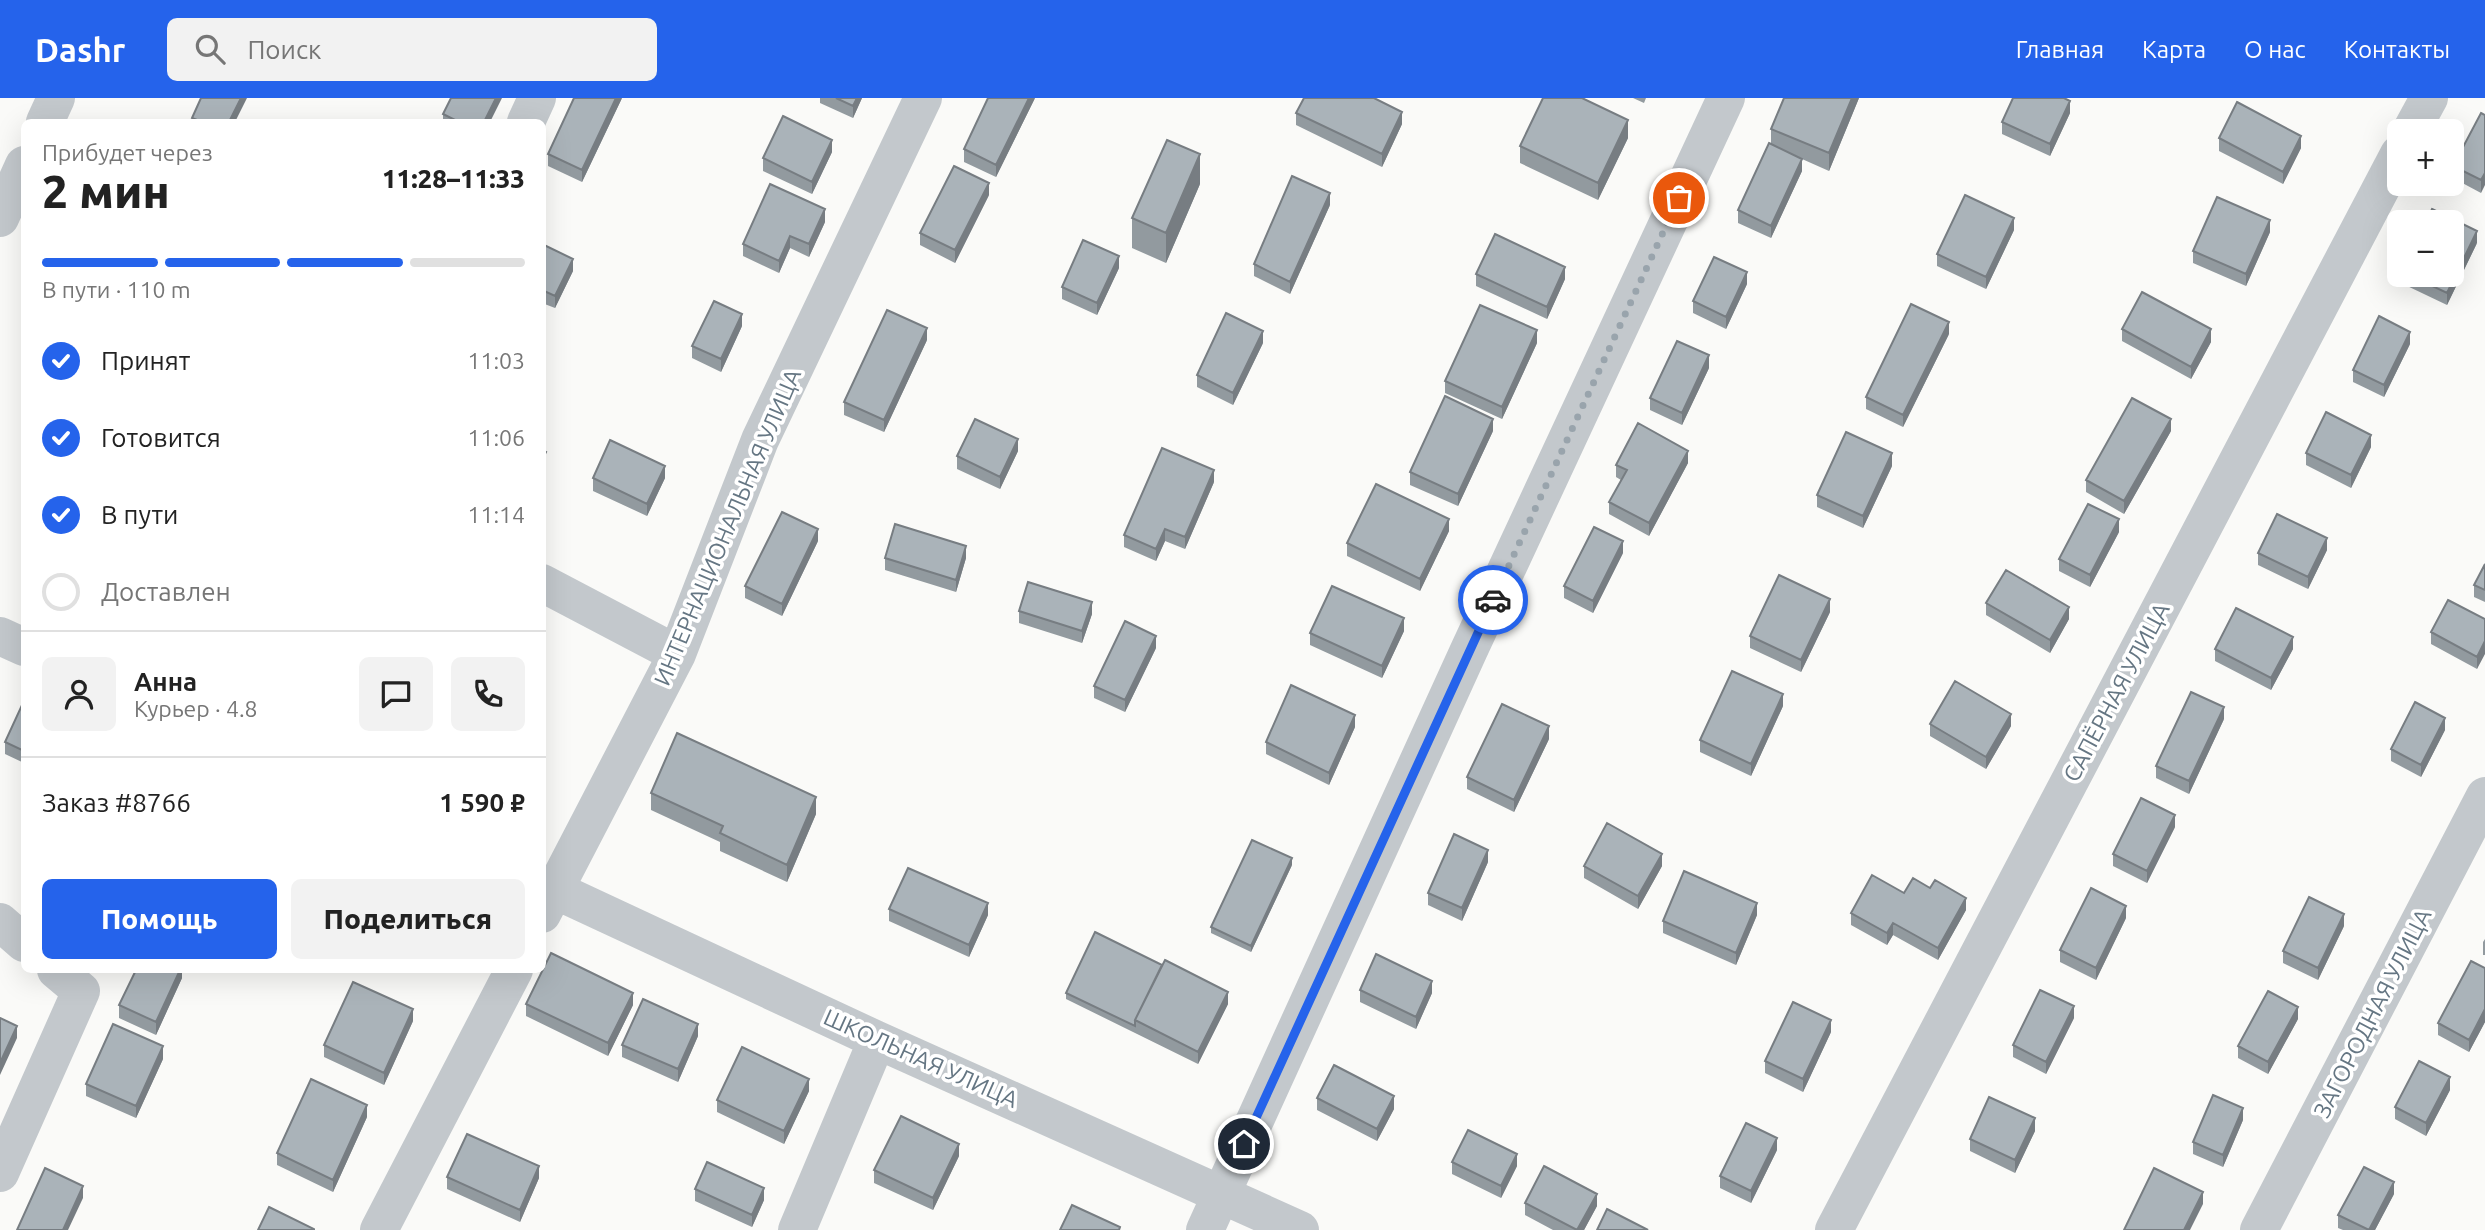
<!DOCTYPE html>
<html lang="ru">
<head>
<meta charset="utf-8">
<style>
  :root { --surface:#fff; --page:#f2f2f2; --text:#222; --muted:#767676; --line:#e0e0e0; --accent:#2563eb }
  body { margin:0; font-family:Ubuntu,sans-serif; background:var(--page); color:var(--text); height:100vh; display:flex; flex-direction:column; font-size:26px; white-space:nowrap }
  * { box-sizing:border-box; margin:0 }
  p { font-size:23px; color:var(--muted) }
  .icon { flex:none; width:38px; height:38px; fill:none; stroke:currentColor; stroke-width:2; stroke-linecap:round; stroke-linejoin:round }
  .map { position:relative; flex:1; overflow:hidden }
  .panel { position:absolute; left:21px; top:21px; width:525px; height:854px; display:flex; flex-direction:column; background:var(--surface); border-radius:10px; box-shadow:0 7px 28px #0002 }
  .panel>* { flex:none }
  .controls { position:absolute; left:2387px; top:21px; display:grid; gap:14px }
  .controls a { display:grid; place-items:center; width:77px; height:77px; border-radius:10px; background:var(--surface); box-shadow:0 7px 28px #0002; font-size:35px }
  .pin { position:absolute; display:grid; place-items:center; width:60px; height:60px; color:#fff; margin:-30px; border:4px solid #fff; border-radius:50%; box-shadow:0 2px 7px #0007 }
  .courier { position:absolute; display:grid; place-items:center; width:70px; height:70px; margin:-35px; border:5px solid #2563eb; border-radius:50%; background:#fff; color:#222; box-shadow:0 2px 9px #0007 }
  .headline em { font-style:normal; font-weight:800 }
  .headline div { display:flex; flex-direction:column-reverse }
  .headline { display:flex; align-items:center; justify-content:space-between; height:119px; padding:0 21px }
  h1 { font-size:46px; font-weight:800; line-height:52px }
  .bar { display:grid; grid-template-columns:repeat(4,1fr); gap:10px 7px; align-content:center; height:84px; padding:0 21px }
  .bar i { height:9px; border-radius:5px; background:var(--line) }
  .bar .on { background:var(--accent) }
  .bar p { grid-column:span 4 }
  .line { display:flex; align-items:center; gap:18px; padding:0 21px; border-top:2px solid var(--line) }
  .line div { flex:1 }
  .round { display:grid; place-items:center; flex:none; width:74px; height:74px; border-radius:10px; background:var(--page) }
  ol { padding:0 21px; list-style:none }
  li { display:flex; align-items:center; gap:21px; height:77px }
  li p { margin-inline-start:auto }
  li .icon { padding:7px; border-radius:50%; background:var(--accent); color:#fff; stroke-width:4 }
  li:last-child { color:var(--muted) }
  li i { width:38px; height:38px; border:4px solid var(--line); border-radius:50% }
  .button { display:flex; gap:14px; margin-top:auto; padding:14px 21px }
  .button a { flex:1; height:80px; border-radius:10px; background:var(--accent); color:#fff; font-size:28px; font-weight:800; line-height:80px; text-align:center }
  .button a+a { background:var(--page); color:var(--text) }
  header { display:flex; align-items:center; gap:42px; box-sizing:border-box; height:98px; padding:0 35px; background:var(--accent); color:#fff }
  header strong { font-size:33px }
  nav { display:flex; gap:38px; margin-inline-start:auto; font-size:24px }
  .search { width:490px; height:63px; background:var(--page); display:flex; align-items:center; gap:18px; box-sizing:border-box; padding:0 24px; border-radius:10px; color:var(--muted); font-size:26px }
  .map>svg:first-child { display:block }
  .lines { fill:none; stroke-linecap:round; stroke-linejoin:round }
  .minor { stroke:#c3c8cc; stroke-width:38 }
  .wall { fill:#929a9f }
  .shaded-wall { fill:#777d82 }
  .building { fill:#aab3b9; stroke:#777d82; stroke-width:2 }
  .done { stroke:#99a4ac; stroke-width:7; stroke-dasharray:0 12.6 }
  .route { stroke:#2563eb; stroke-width:9 }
  .labels { text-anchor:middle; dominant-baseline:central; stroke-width:7; stroke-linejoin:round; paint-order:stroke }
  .street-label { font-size:23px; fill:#657683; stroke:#fff }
</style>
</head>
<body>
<header>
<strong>Dashr</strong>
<div class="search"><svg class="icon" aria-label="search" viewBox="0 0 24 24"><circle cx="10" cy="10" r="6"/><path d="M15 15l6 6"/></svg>Поиск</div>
<nav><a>Главная</a><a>Карта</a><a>О нас</a><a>Контакты</a></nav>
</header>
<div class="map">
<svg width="2485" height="1132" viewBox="0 0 2485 1132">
  <rect width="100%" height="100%" fill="#fafaf8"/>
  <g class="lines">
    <path class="minor" d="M45 24 56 0
      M526 24 537 0
      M2411 33 2429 0
      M0 120 24 67
      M542 485 677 556
      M0 538 24 549
      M542 786 877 942 1300 1132
      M542 816 677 556 760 342 923 0
      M0 824 24 845
      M0 1075 81 893 56 872
      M379 1132 514 872
      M797 1132 877 942
      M1205 1132 1469 552 1726 0
      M1834 1132 2399 56
      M2259 1132 2485 698"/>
  </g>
  <path class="wall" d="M622 0 582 84 548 68V56Z
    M820 0H862L853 20 820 5Z
    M1035 0 996 79 964 64V51Z
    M1633 0H1646L1644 5Z
    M1859 0 1829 73 1802 61V73L1771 140 1738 125V112L1771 46V31Z
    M1296 15 1402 26 1382 69 1296 27Z
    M2070 15 2050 58 2002 36V24Z
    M443 16 490 24H443Z
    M2485 17 2481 95 2453 80V68Z
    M192 20 235 24H192Z
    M1628 40 1598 102 1520 65V48Z
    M2219 40 2301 50 2283 86 2219 53Z
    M832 54 812 96 763 73V60Z
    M1200 86 1166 165 1132 150V120Z
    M989 97 955 165 920 147V135Z
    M1330 107 1290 196 1254 178V166Z
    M825 124 809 159 790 150 779 175 743 158V146Z
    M2014 132 1986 191 1937 168V156Z
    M2270 134 2246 188 2193 165V153Z
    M2477 145 2447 207 2403 186V177H2452Z
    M542 146 573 173 555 210 542 205Z
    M1119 170 1097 217 1062 201V189Z
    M1476 176 1565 181 1547 221 1476 188Z
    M1747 186 1726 231 1693 215V203Z
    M742 228 721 274 692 260V248Z
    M2122 231 2211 244 2191 281 2122 243Z
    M1949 236 1903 329 1866 311V299Z
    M927 242 884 334 844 317V304Z
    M1263 245 1233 307 1197 289V277Z
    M1537 245 1502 321 1445 295V283Z
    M2410 246 2384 299 2353 284V272Z
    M1709 270 1682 327 1650 312V300Z
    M1493 333 1458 408 1410 387V374Z
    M2171 333 2124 416 2086 394V382Z
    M2371 349 2351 390 2306 367V355Z
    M1018 353 1000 391 957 371V358Z
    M1688 365 1649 438 1609 416V404L1621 382 1616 379V367Z
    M1892 368 1863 430 1817 409V397Z
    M593 380H665L647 418 593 393Z
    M1214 384 1185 451 1165 443 1156 463 1124 449V437Z
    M1449 433 1420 493 1347 458V445Z
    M2119 434 2090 489 2059 473V461Z
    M818 443 782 518 745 500V488Z
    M2327 452 2308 491 2258 467V455Z
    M1623 455 1593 515 1564 500V488Z
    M885 460H966L956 494 885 472Z
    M2485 466V504L2474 499V487Z
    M1986 505 2069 521 2050 555 1986 517Z
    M1019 513 1092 516 1082 545 1019 525Z
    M1830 514 1801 574 1750 550V538Z
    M2485 521 2477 571 2431 546V534Z
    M1404 533 1382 580 1310 547V535Z
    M1156 550 1125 614 1094 600V588Z
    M2215 551H2293L2271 592 2215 563Z
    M24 608V665L5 656V644Z
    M1783 608 1751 678 1700 654V642Z
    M2224 621 2189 696 2156 680V668Z
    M1930 626 2011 628 1986 671 1930 638Z
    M1355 629 1329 687 1266 656V644Z
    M2445 632 2421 679 2391 663V651Z
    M1549 641 1514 714 1467 691V679Z
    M651 695 816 716 787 784 720 753V744L651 712Z
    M2175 729 2147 785 2113 768V756Z
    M1488 764 1462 823 1428 807V795Z
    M1292 767 1251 854 1211 835V829Z
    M1584 768H1662L1638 811 1584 780Z
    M1904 795 1966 812 1938 862 1893 837 1887 847 1851 827V815Z
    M889 811 988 817 969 859 889 823Z
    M1757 817 1736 867 1663 835V823Z
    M2126 820 2096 882 2060 864V852Z
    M2344 828 2318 882 2283 865V853Z
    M2485 841V857H2483V844Z
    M1162 867 1228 906 1198 966 1066 901V895Z
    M2485 870V924L2469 954 2438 937V925Z
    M182 872V880L156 937 119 920V907Z
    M1360 892 1432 895 1416 931 1360 904Z
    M526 906 633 907 608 958 526 918Z
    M2074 920 2046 976 2013 959V947Z
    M2298 921 2268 976 2238 960V948Z
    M413 923 384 987 324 959V947Z
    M1831 934 1803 994 1765 975V963Z
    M698 938 678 984 622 959V947Z
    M163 961 136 1020 86 998V986Z
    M2450 992 2426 1038 2395 1021V1009Z
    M809 993 784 1046 717 1014V1002Z
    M1317 1000 1394 1011 1377 1043 1317 1012Z
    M367 1019 333 1094 277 1067V1055Z
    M2243 1022 2223 1069 2193 1056V1044Z
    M2035 1033 2015 1075 1970 1053V1041Z
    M1777 1052 1751 1105 1720 1090V1078Z
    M959 1058 933 1112 874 1085V1072Z
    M1452 1064 1517 1068 1501 1100 1452 1076Z
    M447 1079 539 1080 520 1124 447 1091Z
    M695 1091 764 1102 752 1129 695 1103Z
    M2394 1096 2375 1132H2343L2338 1130V1117Z
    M1525 1105 1597 1108 1584 1132H1553L1525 1117Z"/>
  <path class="shaded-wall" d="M241 0H247L235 24H229Z
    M496 0H502L490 24H484Z
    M616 0H622L582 84V72Z
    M857 0H862L853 20V8Z
    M1029 0H1035L996 79V67Z
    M1852 0H1859L1829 73V55Z
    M2070 3V15L2050 58V46Z
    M1402 14V26L1382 69V56Z
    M1628 22V40L1598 102V85Z
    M2301 38V50L2283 86V74Z
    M832 42V54L812 96V84Z
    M1200 56V86L1166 165V135Z
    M1802 61V73L1771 140V128Z
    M2485 75V87L2481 95V82Z
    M989 85V97L955 165V152Z
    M1330 95V107L1290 196V184Z
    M825 111V124L809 159V146Z
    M2014 120V132L1986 191V179Z
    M2270 122V134L2246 188V176Z
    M2477 133V145L2447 207V195Z
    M790 138V150L779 175V163Z
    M1119 158V170L1097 217V205Z
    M573 161V173L555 210V198Z
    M1565 169V181L1547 221V209Z
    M1747 174V186L1726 231V219Z
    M742 216V228L721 274V261Z
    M1949 224V236L1903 329V317Z
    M927 230V242L884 334V322Z
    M2211 231V244L2191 281V269Z
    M1537 232V245L1502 321V309Z
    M1263 233V245L1233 307V295Z
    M2410 234V246L2384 299V287Z
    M1709 257V270L1682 327V315Z
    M1493 321V333L1458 408V396Z
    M2171 321V333L2124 416V403Z
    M2371 337V349L2351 390V377Z
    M1018 341V353L1000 391V379Z
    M1688 353V365L1649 438V425Z
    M546 354V366L542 374V362Z
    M1892 355V368L1863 430V418Z
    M665 368V380L647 418V406Z
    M1214 372V384L1185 451V439Z
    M1449 421V433L1420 493V481Z
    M2119 421V434L2090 489V477Z
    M818 431V443L782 518V506Z
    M1165 431V443L1156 463V451Z
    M2327 440V452L2308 491V479Z
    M1623 443V455L1593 515V503Z
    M966 448V460L956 494V482Z
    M1830 501V514L1801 574V562Z
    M1092 504V516L1082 545V533Z
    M2069 509V521L2050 555V542Z
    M1404 520V533L1382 580V568Z
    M1156 538V550L1125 614V602Z
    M2293 539V551L2271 592V580Z
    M2485 543V556L2477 571V559Z
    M1783 596V608L1751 678V666Z
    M2224 609V621L2189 696V683Z
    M2011 616V628L1986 671V659Z
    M1355 617V629L1329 687V675Z
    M2445 620V632L2421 679V667Z
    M1549 628V641L1514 714V702Z
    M816 699V716L787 784V767Z
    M2175 717V729L2147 785V773Z
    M1488 752V764L1462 823V810Z
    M1662 756V768L1638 811V798Z
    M1292 760V767L1251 854V848Z
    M1966 800V812L1938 862V850Z
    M988 805V817L969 859V847Z
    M1757 805V817L1736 867V855Z
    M2126 808V820L2096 882V870Z
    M2344 816V828L2318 882V870Z
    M1893 825V837L1887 847V835Z
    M180 872H182V880L156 937V924Z
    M1432 883V895L1416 931V919Z
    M1228 894V906L1198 966V954Z
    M633 895V907L608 958V945Z
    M2074 908V920L2046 976V964Z
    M2298 909V921L2268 976V964Z
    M413 911V923L384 987V975Z
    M2485 911V924L2469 954V942Z
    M1831 922V934L1803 994V981Z
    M698 926V938L678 984V971Z
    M17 928V940L0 977V965Z
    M163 948V961L136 1020V1008Z
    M2450 979V992L2426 1038V1025Z
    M809 981V993L784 1046V1033Z
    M1394 998V1011L1377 1043V1031Z
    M367 1007V1019L333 1094V1082Z
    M2243 1010V1022L2223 1069V1057Z
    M2035 1020V1033L2015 1075V1062Z
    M1777 1040V1052L1751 1105V1093Z
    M959 1046V1058L933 1112V1100Z
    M1517 1056V1068L1501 1100V1088Z
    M539 1068V1080L520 1124V1112Z
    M2394 1084V1096L2375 1132H2369Z
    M83 1088V1100L68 1132H63Z
    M764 1090V1102L752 1129V1117Z
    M2203 1094V1106L2190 1132H2184Z
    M1597 1096V1108L1584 1132H1577Z"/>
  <path class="building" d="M201 0H241L229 24H202L192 20Z
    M451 0H496L484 24H459L443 16Z
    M574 0H616L582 72 548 56Z
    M836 0H857L853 8Z
    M988 0H1029L996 67 964 51Z
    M1304 0H1374L1402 14 1382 56 1296 15Z
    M1543 0H1582L1628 22 1598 85 1520 48Z
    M1784 0H1852L1829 55 1771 31Z
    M2013 0H2064L2070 3 2050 46 2002 24Z
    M2237 4 2301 38 2283 74 2219 40Z
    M2481 15 2485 17V75L2481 82 2453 68Z
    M783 18 832 42 812 84 763 60Z
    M1167 42 1200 56 1166 135 1132 120Z
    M1769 45 1802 61 1771 128 1738 112Z
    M954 68 989 85 955 152 920 135Z
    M1292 78 1330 95 1290 184 1254 166Z
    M770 86 825 111 809 146 790 138 779 163 743 146Z
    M1965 97 2014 120 1986 179 1937 156Z
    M2217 99 2270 122 2246 176 2193 153Z
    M2432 111 2477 133 2447 195 2409 177H2452V124H2426Z
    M1495 136 1565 169 1547 209 1476 176Z
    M1083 142 1119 158 1097 205 1062 189Z
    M542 146 573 161 555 198 542 192Z
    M1714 159 1747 174 1726 219 1693 203Z
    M2142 194 2211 231 2191 269 2122 231Z
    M714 203 742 216 721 261 692 248Z
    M1911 206 1949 224 1903 317 1866 299Z
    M1480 207 1537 232 1502 309 1445 283Z
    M887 212 927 230 884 322 844 304Z
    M1226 215 1263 233 1233 295 1197 277Z
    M2379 218 2410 234 2384 287 2353 272Z
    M1677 243 1709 257 1682 315 1650 300Z
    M1445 298 1493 321 1458 396 1410 374Z
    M2132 300 2171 321 2124 403 2086 382Z
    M2326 314 2371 337 2351 377 2306 355Z
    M975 321 1018 341 1000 379 957 358Z
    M1638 325 1688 353 1649 425 1609 404 1627 372 1616 367Z
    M1846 334 1892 355 1863 418 1817 397Z
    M610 342 665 368 647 406 593 380Z
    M1162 350 1214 372 1185 439 1165 431 1156 451 1124 437Z
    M542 352 546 354 542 362Z
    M1376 386 1449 421 1420 481 1347 445Z
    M2088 406 2119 421 2090 477 2059 461Z
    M782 414 818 431 782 506 745 488Z
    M2277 416 2327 440 2308 479 2258 455Z
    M895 426 966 448 956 482 885 460Z
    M1594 429 1623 443 1593 503 1564 488Z
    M2485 466V492L2474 487Z
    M2006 472 2069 509 2050 542 1986 505Z
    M1779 477 1830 501 1801 562 1750 538Z
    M1028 484 1092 504 1082 533 1019 513Z
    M1332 488 1404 520 1382 568 1310 535Z
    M2448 502 2485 521V543L2477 559 2431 534Z
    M2236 510 2293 539 2271 580 2215 551Z
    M1125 523 1156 538 1125 602 1094 588Z
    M1732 573 1783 596 1751 666 1700 642Z
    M1955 583 2011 616 1986 659 1930 626Z
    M1291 587 1355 617 1329 675 1266 644Z
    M2191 594 2224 609 2189 683 2156 668Z
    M2415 604 2445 620 2421 667 2391 651Z
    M1502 606 1549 628 1514 702 1467 679Z
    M22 607 24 608V653L5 644Z
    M677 635 816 699 787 767 720 735 723 728 651 695Z
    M2141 700 2175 717 2147 773 2113 756Z
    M1607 725 1662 756 1638 798 1584 768Z
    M1454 736 1488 752 1462 810 1428 795Z
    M1252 742 1292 760 1251 848 1211 829Z
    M908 770 988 805 969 847 889 811Z
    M1684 773 1757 805 1736 855 1663 823Z
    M1872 777 1904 795 1913 780 1930 790 1935 782 1966 800 1938 850 1893 825 1887 835 1851 815Z
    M2091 790 2126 808 2096 870 2060 852Z
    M2309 799 2344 816 2318 870 2283 853Z
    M1095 834 1162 867 1135 922V928L1066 895Z
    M551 855 633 895 608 945 526 906Z
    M1376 856 1432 883 1416 919 1360 892Z
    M1165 862 1228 894 1198 954 1135 922Z
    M2471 863 2485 870V911L2469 942 2438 925Z
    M136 872H180L156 924 119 907Z
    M353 884 413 911 384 975 324 947Z
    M2040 892 2074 908 2046 964 2013 947Z
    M2268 893 2298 909 2268 964 2238 948Z
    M643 901 698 926 678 971 622 947Z
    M1793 904 1831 922 1803 981 1765 963Z
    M0 920 17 928 0 965Z
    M113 926 163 948 136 1008 86 986Z
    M742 949 809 981 784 1033 717 1002Z
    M2419 963 2450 979 2426 1025 2395 1009Z
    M1334 967 1394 998 1377 1031 1317 1000Z
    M311 981 367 1007 333 1082 277 1055Z
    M2213 997 2243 1010 2223 1057 2193 1044Z
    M1989 999 2035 1020 2015 1062 1970 1041Z
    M901 1018 959 1046 933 1100 874 1072Z
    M1746 1025 1777 1040 1751 1093 1720 1078Z
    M1468 1032 1517 1056 1501 1088 1452 1064Z
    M467 1036 539 1068 520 1112 447 1079Z
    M707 1064 764 1090 752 1117 695 1091Z
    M1544 1068 1597 1096 1577 1132 1525 1105Z
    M2364 1069 2394 1084 2369 1132 2338 1117Z
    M45 1070 83 1088 63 1132H17Z
    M2154 1070 2203 1094 2184 1132H2124Z
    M1072 1107 1120 1129 1119 1132H1060Z
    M269 1109 314 1131V1132H258Z
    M1607 1111 1648 1132H1597Z"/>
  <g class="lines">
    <path class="done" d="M1493 502 1679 100"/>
    <path class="route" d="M1244 1046 1493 502"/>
  </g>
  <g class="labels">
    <g class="street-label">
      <text transform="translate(727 429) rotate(-67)">ИНТЕРНАЦИОНАЛЬНАЯ УЛИЦА</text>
      <text transform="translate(2116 594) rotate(-62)">САПЁРНАЯ УЛИЦА</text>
      <text transform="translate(2372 915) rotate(-63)">ЗАГОРОДНАЯ УЛИЦА</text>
      <text transform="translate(921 960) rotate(24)">ШКОЛЬНАЯ УЛИЦА</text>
    </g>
  </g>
</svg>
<div class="controls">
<a>+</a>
<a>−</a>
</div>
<div class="pin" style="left:1679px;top:100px;background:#ea580c"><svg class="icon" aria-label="bag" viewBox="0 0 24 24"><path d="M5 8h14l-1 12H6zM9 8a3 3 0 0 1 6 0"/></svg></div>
<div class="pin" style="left:1244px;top:1046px;background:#1f2937"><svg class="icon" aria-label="home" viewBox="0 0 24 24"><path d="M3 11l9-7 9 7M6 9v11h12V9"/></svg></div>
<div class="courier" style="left:1493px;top:502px"><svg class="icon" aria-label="car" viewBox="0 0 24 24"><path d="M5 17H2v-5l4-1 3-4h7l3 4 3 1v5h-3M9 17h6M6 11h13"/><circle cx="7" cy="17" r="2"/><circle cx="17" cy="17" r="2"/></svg></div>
<section class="panel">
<div class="headline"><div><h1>2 мин</h1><p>Прибудет через</p></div><em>11:28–11:33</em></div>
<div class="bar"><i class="on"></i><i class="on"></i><i class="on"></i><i></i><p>В пути · 110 m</p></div>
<ol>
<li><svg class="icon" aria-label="check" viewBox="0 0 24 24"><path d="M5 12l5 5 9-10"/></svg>Принят<p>11:03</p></li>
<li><svg class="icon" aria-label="check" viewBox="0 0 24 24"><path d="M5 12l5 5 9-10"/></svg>Готовится<p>11:06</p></li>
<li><svg class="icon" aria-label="check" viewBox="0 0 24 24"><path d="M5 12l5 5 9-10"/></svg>В пути<p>11:14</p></li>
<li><i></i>Доставлен</li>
</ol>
<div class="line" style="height:126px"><a class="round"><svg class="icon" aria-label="person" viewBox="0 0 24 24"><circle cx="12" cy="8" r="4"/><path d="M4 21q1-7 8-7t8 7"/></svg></a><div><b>Анна</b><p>Курьер · 4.8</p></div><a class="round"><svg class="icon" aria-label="chat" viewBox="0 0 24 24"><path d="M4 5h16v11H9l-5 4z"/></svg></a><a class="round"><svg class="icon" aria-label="phone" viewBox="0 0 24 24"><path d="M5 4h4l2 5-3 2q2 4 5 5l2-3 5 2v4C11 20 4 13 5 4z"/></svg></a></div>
<div class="line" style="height:91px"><div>Заказ #8766</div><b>1 590 ₽</b></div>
<div class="button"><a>Помощь</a><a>Поделиться</a></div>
</section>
</div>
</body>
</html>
